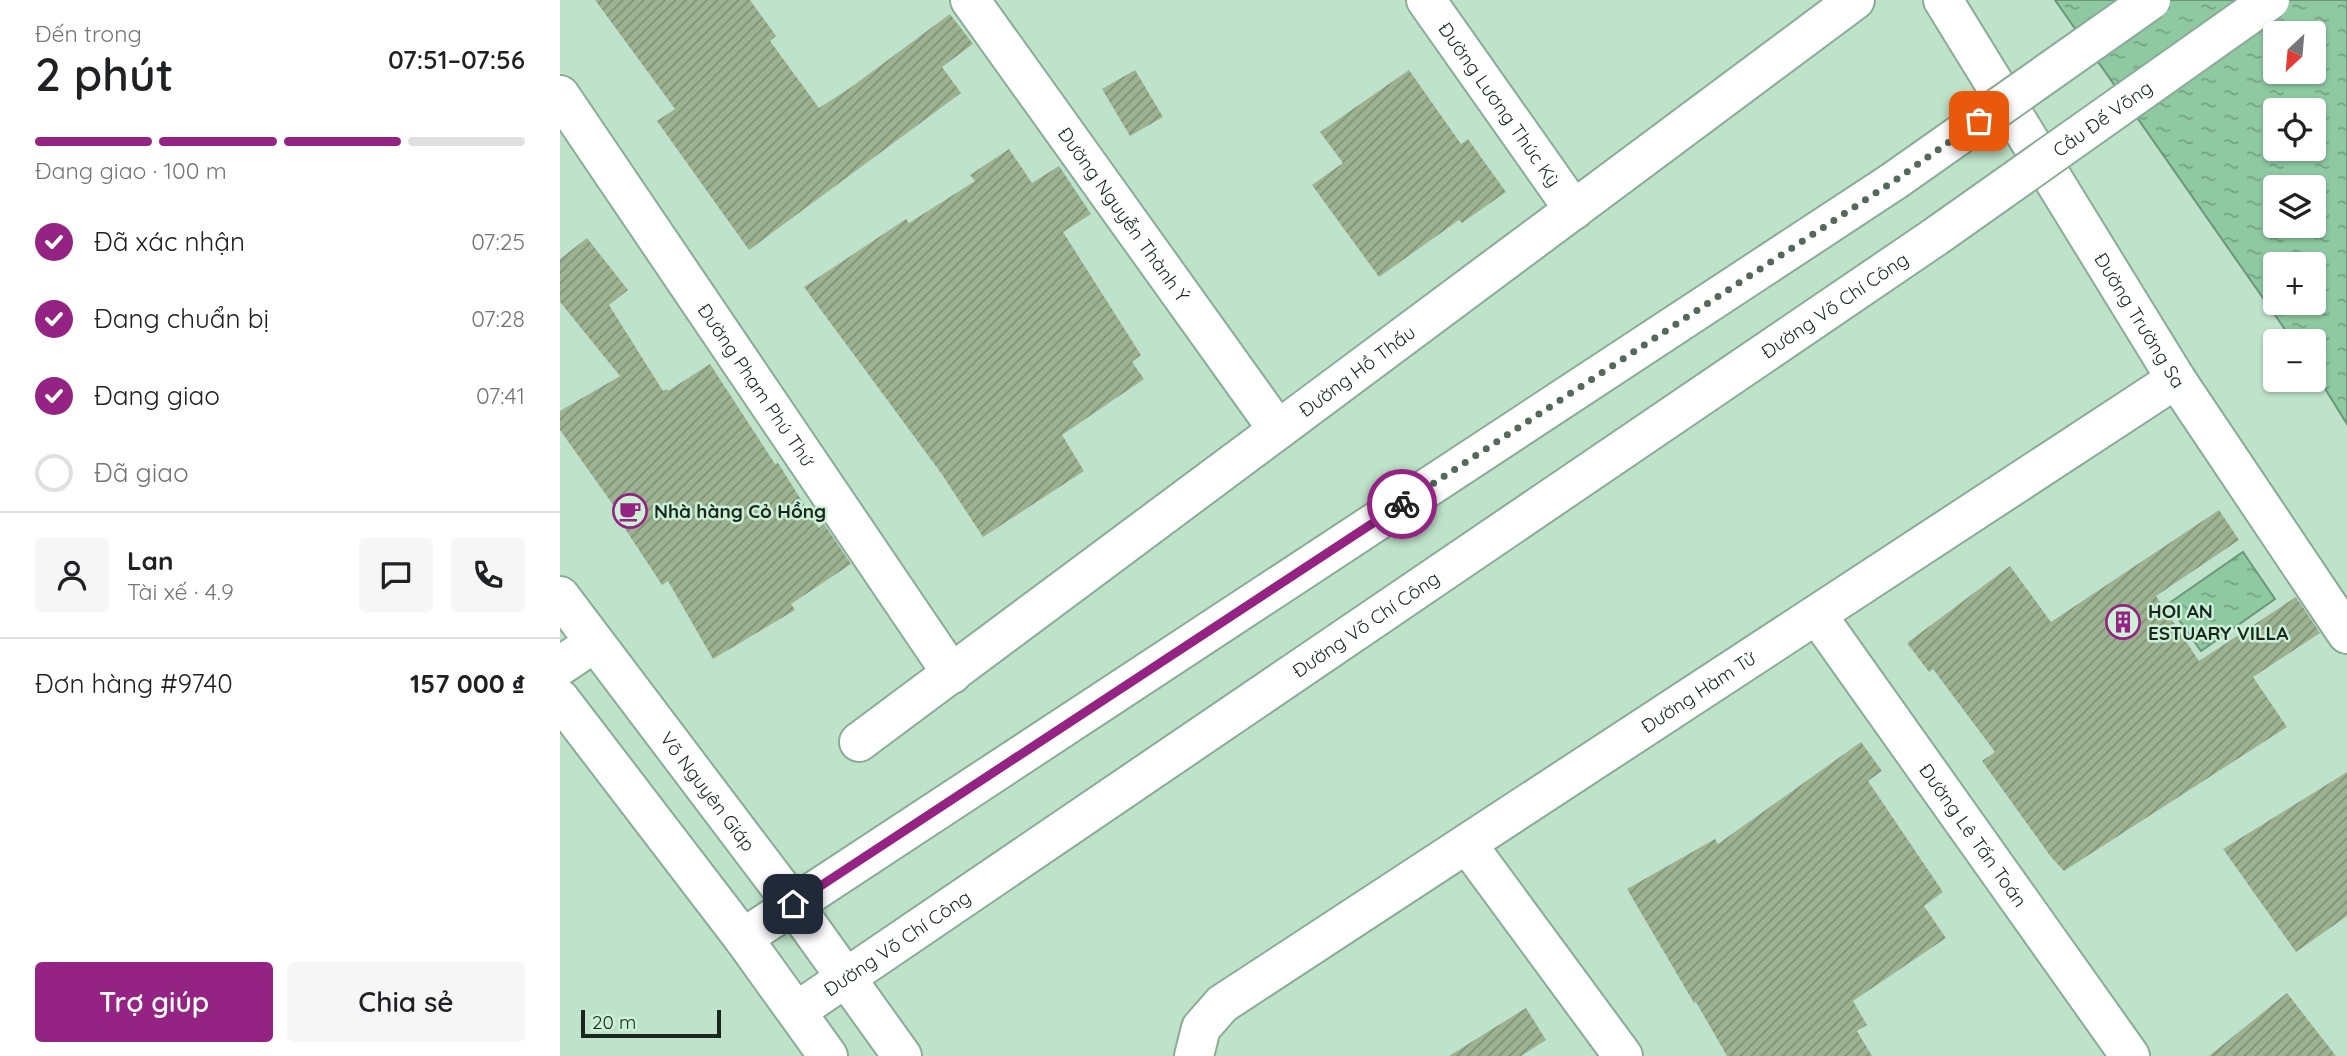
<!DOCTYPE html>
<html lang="vi">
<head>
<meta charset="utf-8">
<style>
  :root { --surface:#fff; --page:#f6f6f6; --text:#202124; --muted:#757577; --line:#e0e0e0; --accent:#942383 }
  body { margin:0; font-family:Quicksand,sans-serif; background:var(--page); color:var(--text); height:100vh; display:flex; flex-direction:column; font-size:26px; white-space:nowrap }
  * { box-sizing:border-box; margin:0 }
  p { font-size:23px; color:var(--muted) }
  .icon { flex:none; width:38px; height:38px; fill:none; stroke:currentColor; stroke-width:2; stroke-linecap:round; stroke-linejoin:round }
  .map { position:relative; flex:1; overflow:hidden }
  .details { display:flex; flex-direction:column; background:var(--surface); width:560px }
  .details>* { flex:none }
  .needle { width:46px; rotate:206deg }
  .tools { position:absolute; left:1703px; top:21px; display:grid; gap:14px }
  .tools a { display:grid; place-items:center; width:63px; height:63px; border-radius:7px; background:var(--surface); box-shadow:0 2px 5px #0004; font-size:35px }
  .scale { position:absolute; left:21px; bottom:18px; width:140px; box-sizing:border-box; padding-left:7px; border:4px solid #19271e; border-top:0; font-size:19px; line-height:24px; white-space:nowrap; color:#19271e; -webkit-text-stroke:5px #ccf1d7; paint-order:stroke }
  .pin { position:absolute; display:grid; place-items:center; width:60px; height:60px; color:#fff; margin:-30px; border-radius:14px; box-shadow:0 4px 10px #0006 }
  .courier { position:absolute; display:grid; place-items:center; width:70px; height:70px; margin:-35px; border:5px solid #942383; border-radius:50%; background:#fff; color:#222; box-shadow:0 2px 9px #0007 }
  .overview em { font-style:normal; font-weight:600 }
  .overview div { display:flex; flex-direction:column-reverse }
  .overview { display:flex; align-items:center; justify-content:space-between; height:119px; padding:0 35px }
  h1 { font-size:46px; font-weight:600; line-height:52px }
  .bar { display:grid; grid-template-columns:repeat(4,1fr); gap:10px 7px; align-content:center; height:84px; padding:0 35px }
  .bar i { height:9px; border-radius:5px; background:var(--line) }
  .bar .on { background:var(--accent) }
  .bar p { grid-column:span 4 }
  .line { display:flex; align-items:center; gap:18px; padding:0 35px; border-top:2px solid var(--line) }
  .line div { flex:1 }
  .round { display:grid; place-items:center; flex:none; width:74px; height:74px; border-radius:7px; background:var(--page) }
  ol { padding:0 35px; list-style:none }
  li { display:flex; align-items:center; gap:21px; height:77px }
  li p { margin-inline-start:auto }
  li .icon { padding:7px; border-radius:50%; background:var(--accent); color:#fff; stroke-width:4 }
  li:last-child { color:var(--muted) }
  li i { width:38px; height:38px; border:4px solid var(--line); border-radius:50% }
  .cta { display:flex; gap:14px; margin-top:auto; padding:14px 35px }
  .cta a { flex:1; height:80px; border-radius:7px; background:var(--accent); color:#fff; font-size:28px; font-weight:600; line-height:80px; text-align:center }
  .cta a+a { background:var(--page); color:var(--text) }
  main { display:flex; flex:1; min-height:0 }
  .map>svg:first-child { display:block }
  .water { fill:url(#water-ripples); stroke:#6b987a; stroke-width:2; fill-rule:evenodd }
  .building { fill:url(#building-hatch) }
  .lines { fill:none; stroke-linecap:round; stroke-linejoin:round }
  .minor-casing { stroke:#89ac94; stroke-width:42 }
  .secondary-casing { stroke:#89ac94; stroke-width:42 }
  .primary-casing { stroke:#89ac94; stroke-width:42 }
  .minor { stroke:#fff; stroke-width:38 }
  .secondary { stroke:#fff; stroke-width:38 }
  .primary { stroke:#fff; stroke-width:38 }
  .primary-bridge-casing { stroke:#89ac94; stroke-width:42; stroke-linecap:butt }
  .primary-bridge { stroke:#fff; stroke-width:38 }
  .done { stroke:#53695a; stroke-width:7; stroke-dasharray:0 12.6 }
  .route { stroke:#942383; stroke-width:9 }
  .labels { text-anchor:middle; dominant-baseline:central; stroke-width:5; stroke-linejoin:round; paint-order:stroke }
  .street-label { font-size:19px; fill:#19271e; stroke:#ccf1d7 }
  .poi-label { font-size:19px; font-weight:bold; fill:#19271e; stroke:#ccf1d7; text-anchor:start }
</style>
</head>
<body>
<main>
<section class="details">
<div class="overview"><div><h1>2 phút</h1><p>Đến trong</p></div><em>07:51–07:56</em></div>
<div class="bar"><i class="on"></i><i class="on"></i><i class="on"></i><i></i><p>Đang giao · 100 m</p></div>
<ol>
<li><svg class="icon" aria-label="check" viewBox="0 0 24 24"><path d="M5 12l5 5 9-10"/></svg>Đã xác nhận<p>07:25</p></li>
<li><svg class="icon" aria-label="check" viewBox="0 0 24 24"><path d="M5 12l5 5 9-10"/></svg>Đang chuẩn bị<p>07:28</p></li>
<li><svg class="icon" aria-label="check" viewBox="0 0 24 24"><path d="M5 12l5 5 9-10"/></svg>Đang giao<p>07:41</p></li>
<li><i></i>Đã giao</li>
</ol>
<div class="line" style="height:126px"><a class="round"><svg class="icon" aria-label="person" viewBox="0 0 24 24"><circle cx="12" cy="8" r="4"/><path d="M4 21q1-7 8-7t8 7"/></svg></a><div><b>Lan</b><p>Tài xế · 4.9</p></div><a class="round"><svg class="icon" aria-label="chat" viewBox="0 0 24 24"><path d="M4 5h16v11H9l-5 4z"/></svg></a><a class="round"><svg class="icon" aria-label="phone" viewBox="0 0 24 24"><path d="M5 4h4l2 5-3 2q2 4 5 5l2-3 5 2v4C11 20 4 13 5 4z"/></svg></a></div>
<div class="line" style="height:91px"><div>Đơn hàng #9740</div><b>157 000 ₫</b></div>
<div class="cta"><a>Trợ giúp</a><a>Chia sẻ</a></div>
</section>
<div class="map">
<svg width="1787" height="1056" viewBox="0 0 1787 1056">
  <defs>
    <pattern id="water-ripples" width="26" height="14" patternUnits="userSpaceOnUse" patternTransform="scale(1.75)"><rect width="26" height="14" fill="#8ec9a2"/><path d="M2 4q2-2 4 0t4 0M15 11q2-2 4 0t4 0" fill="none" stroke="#73a383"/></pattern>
    <pattern id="building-hatch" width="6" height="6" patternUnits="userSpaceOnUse" patternTransform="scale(1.75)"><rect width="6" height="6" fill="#9cb291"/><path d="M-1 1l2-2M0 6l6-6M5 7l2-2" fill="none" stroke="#7e9176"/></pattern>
  </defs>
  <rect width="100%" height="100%" fill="#bfe3ca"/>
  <path class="water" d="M1495 0H1787V424L1754 371V341H1733ZM1715 33H1754V72H1715ZM1715 110H1754V149H1715ZM1715 187H1754V226H1715ZM1715 264H1754V303H1715Z
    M1683 552 1715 599 1641 651 1608 604Z"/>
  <path class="building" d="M35 0H190L216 36 210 41 259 108 290 88 390 14 413 44 382 67 401 93 189 250 97 121 115 109Z
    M575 70 603 117 570 136 542 89Z
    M849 70 901 144 908 139 946 192 902 223 899 220 819 277 752 185 783 163 760 132Z
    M449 149 472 183 499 166 531 214 503 232 581 355 572 362 584 379 502 435 524 471 423 537 381 473 244 287 346 219 349 223 415 181 410 175Z
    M27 238 68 290 49 305 103 391 107 389 108 391 150 364 215 464 218 463 259 528 264 524 291 564 231 604 235 610 153 659 108 581 102 585 58 518 61 516 0 430V411L60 376 0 302V259Z
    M1659 510 1679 540 1596 596 1639 661 1736 597 1760 633 1693 677 1727 727 1504 871 1491 857 1422 761 1435 752 1373 669 1369 672 1347 643 1450 566 1491 622Z
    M1301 742 1322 771 1308 781 1383 892 1364 906 1386 938 1293 1001 1307 1025 1297 1031 1312 1056H1167L1136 1002 1134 1003 1067 889 1155 839 1158 844Z
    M1787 772V916L1736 952 1663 849Z
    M1727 993 1776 1056H1649Z
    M966 1008 986 1040 961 1056H889Z"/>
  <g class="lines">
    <g class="minor-casing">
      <g id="minor">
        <path id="s1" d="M410 0 718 430"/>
        <path id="s2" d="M866 0 1014 210"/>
        <path id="s3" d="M1383 0 1616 379 1787 634"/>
        <path id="s4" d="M0 95 392 674"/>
        <path id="s5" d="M1257 615 1570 1056"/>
        <path id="s6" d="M299 742 1295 0"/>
        <path d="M907 844 1063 1056"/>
        <path id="s7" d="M634 1056 641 1028 662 1004 1616 379"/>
      </g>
    </g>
    <g class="secondary-casing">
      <g id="secondary">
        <path id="s8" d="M0 596 233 904 342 1056"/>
        <path d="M0 666 34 643"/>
        <path d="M0 699 183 938 268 1056"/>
      </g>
    </g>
    <g class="primary-casing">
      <g id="primary">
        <path d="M183 938 1334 181"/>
        <path id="s9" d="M237 1011 1375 237"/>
      </g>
    </g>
    <use href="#minor" class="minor"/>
    <use href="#secondary" class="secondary"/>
    <use href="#primary" class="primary"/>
    <g class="primary-bridge-casing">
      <g id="primary-bridge">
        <path d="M1334 181 1591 0"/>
        <path id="s10" d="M1375 237 1710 0"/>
      </g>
    </g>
    <use href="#primary-bridge" class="primary-bridge"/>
  </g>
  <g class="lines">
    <path class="done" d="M842 504 1334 181 1419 121"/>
    <path class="route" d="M233 904 842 504"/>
  </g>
  <defs>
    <g id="cafe-ring" transform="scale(1.75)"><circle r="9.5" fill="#ccf1d7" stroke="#942383" stroke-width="1.5"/><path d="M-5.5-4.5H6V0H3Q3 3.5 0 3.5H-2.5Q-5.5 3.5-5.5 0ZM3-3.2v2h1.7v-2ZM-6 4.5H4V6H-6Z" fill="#942383"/></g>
    <g id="building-ring" transform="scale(1.75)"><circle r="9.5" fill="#ccf1d7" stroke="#942383" stroke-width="1.5"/><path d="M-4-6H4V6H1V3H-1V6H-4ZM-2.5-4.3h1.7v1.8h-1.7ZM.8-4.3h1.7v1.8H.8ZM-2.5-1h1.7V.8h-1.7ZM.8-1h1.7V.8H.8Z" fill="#942383"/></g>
  </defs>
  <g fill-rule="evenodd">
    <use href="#cafe-ring" x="70" y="511"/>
    <use href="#building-ring" x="1563" y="622"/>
  </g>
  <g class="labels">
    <g class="street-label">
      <text stroke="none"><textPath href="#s2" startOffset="128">Đường Lương Thúc Kỳ</textPath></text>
      <text stroke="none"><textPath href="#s10" startOffset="205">Cầu Đế Võng</textPath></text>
      <text stroke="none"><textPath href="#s1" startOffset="264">Đường Nguyễn Thành Ý</textPath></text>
      <text stroke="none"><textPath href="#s9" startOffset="1255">Đường Võ Chí Công</textPath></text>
      <text stroke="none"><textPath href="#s3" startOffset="376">Đường Trường Sa</textPath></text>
      <text stroke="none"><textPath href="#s6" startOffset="621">Đường Hồ Thấu</textPath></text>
      <text stroke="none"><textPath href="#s4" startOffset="350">Đường Phạm Phú Thứ</textPath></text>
      <text stroke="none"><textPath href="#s9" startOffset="688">Đường Võ Chí Công</textPath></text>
      <text stroke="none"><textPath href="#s7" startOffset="630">Đường Hàm Tử</textPath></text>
      <text stroke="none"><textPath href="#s8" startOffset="245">Võ Nguyên Giáp</textPath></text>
      <text stroke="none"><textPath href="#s5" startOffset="270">Đường Lê Tấn Toán</textPath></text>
      <text stroke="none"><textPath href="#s9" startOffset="121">Đường Võ Chí Công</textPath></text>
    </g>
    <g class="poi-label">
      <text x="94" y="511">Nhà hàng Cỏ Hồng</text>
      <text x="1588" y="611">HOI AN<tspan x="1588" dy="22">ESTUARY VILLA</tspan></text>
    </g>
  </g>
</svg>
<div class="tools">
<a><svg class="needle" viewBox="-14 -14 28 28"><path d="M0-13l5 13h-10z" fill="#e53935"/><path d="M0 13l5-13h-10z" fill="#757577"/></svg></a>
<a><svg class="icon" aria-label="locate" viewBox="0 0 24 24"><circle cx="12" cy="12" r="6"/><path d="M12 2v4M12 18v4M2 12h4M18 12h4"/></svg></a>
<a><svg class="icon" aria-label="layers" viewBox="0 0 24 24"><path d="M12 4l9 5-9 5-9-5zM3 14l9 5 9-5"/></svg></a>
<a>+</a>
<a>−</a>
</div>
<div class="scale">20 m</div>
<div class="pin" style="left:1419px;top:121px;background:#ea580c"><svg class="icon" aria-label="bag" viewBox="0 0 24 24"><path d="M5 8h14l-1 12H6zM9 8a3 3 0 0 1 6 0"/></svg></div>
<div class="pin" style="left:233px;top:904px;background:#1f2937"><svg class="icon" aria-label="home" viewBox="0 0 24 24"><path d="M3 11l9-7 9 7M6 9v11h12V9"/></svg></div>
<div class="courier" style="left:842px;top:504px"><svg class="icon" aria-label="bike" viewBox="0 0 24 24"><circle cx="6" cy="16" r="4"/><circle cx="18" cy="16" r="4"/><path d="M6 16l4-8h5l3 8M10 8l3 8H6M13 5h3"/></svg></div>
</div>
</main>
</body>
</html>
